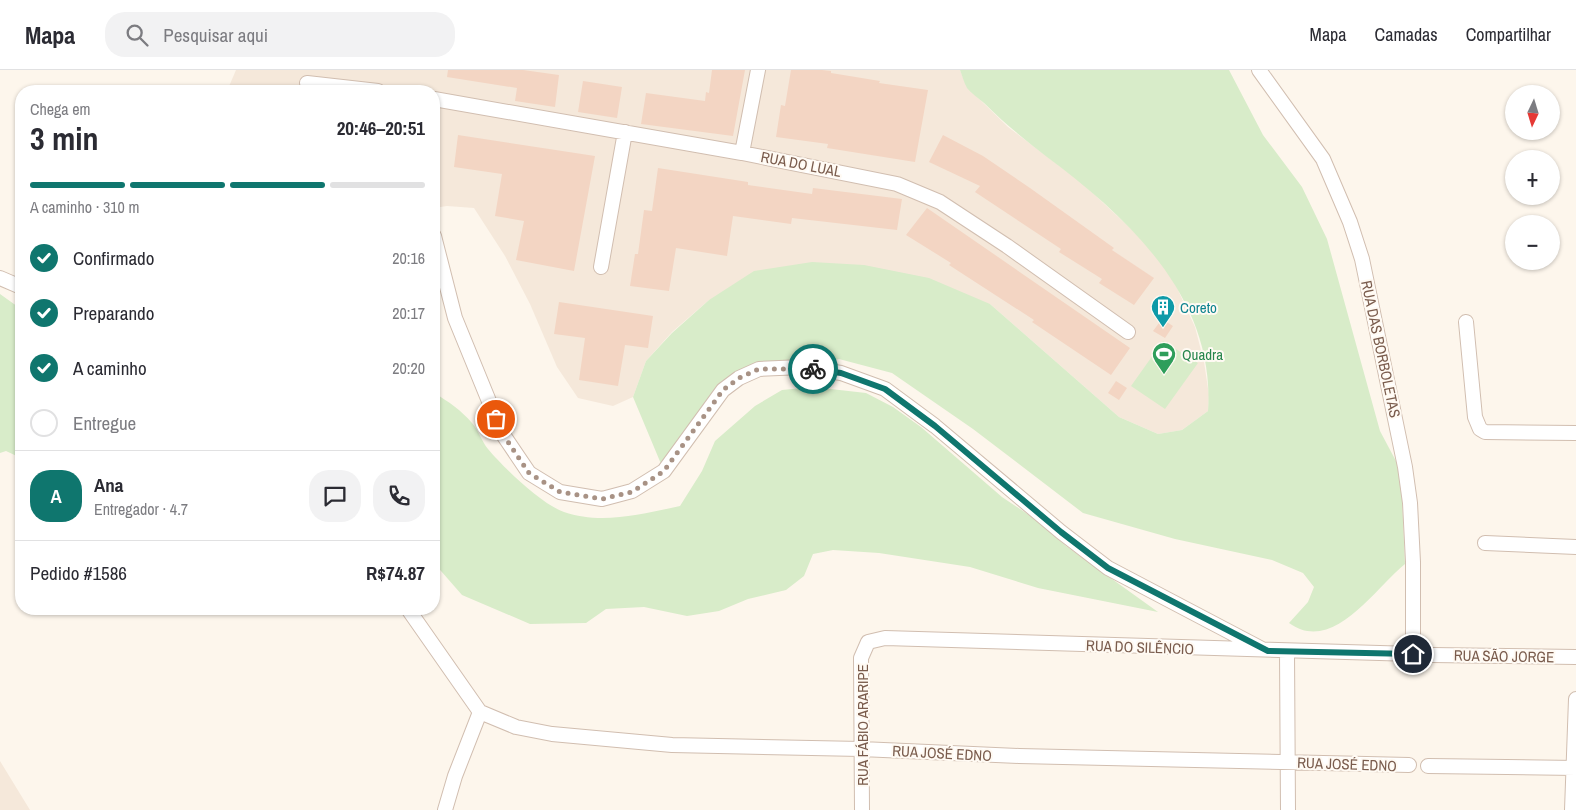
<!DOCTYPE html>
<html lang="pt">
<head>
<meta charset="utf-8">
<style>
  :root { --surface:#fff; --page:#f2f2f3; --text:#2b2b33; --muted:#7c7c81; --line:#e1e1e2; --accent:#0f766e }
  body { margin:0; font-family:"Archivo Narrow",sans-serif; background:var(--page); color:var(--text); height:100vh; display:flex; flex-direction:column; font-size:19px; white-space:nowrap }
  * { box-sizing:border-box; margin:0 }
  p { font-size:16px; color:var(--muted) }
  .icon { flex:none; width:28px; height:28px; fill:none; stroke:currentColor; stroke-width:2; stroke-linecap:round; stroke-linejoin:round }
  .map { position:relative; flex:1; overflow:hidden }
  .panel { position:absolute; left:15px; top:15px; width:425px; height:530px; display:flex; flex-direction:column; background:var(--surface); border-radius:20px; box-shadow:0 1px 4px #0004 }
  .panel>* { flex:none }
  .needle { width:32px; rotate:184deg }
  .controls { position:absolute; left:1505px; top:15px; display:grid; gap:10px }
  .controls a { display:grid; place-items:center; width:55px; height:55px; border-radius:50%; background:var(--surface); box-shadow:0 1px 4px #0004; font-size:25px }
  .pin { position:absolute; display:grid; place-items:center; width:42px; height:42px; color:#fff; margin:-21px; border:2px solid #fff; border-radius:50%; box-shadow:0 1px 5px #0007 }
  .courier { position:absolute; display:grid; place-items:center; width:50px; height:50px; margin:-25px; border:4px solid #0f766e; border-radius:50%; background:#fff; color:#222; box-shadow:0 1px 6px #0007 }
  .summary em { font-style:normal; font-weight:800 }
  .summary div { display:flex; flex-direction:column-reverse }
  .summary { display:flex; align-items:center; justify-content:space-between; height:85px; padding:0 15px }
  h1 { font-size:32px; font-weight:800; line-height:38px }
  .bar { display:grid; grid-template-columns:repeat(4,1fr); gap:8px 5px; align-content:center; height:60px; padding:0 15px }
  .bar i { height:6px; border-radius:4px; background:var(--line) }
  .bar .active { background:var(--accent) }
  .bar p { grid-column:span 4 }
  .line { display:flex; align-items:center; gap:12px; padding:0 15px; border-top:1px solid var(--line) }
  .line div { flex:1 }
  .round { display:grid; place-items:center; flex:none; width:52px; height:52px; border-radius:20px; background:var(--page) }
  ol { padding:0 15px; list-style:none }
  li { display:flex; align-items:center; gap:15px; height:55px }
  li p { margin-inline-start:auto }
  li .icon { padding:5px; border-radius:50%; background:var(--accent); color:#fff; stroke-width:4 }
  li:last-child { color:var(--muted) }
  li i { width:28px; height:28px; border:2px solid var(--line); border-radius:50% }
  header { display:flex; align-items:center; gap:30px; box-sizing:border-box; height:70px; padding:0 25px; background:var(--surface); border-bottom:1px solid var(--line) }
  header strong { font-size:24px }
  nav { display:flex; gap:28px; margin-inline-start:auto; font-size:18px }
  .search { width:350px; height:45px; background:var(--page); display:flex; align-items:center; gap:12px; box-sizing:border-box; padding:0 18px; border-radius:20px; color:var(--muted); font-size:19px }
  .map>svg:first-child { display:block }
  .residential { fill:#f5e8da }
  .green { fill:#d8ecc9 }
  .building { fill:#f3d5c3 }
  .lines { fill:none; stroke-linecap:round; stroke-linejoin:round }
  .minor-casing { stroke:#d1beb0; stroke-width:16 }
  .minor { stroke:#fff; stroke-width:14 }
  .done { stroke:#a89285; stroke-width:5; stroke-dasharray:0 9 }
  .route { stroke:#0f766e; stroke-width:6 }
  .labels { text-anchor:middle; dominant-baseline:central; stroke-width:4; stroke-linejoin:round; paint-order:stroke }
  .street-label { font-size:15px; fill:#7a5c4d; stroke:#fffaf3 }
  .culture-label { font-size:15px; fill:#0d838f; stroke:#fffaf3; text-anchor:start }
  .leisure-label { font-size:15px; fill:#27864d; stroke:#fffaf3; text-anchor:start }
</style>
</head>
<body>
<header>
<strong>Mapa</strong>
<div class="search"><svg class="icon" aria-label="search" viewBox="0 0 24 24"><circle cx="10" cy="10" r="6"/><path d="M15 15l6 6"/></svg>Pesquisar aqui</div>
<nav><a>Mapa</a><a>Camadas</a><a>Compartilhar</a></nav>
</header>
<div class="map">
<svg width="1576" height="740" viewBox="0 0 1576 740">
  <rect width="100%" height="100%" fill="#fdf6ec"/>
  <path class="residential" d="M236 0H960L967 17 1008 57 1082 113 1144 171 1172 207 1195 257 1204 292 1209 325 1208 341 1182 360 1158 364 1119 347 990 234 709 230 672 262 646 291 633 327 613 336 578 328 557 297 530 234 505 186 474 138 447 136 434 138V21H227Z
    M0 691 30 740H0Z"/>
  <path class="green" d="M960 0H1229L1263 65 1302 117 1327 169 1380 361 1397 393 1402 429 1405 494C1375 518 1333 585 1289 553L1308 532 1314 517 1303 503 1272 490 1175 469 1083 443 973 359 892 303 839 289 739 308 664 401 633 327 646 291 672 263 709 230 754 201 812 192 864 195 929 208 990 234 1119 347 1158 364 1182 360 1208 341C1216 229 1129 148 1047 87 1025 70 1004 53 984 33 978 28 971 23 967 18 964 13 962 5 960 0Z
    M0 224 21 239V388L6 381 0 383Z
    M1163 271 1198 293 1165 339 1131 316Z
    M813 317 866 323 893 337 921 357 1002 427 1032 447 1066 476 1158 542 1038 518 970 497 879 483 833 480 813 484 804 506 786 520 748 529 719 541 687 546 644 537 606 539 586 553 530 554 462 525 434 493V323C448 331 462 341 472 353 479 361 482 372 488 379 504 398 541 434 564 442 601 455 643 444 680 436L702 401 715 371 755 336 782 320Z"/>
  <path class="building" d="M448 0H523L559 5 555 37 515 31 517 18 447 7Z
    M712 0H745L733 66 641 54 646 23 705 31 706 22 709 23Z
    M791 0H822L831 1V3L880 11 879 13 928 20 915 92 827 78 828 74 776 67 781 35 785 36Z
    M583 11 622 17 617 48 578 42Z
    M458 65 595 86 574 201 516 190 524 151 495 146 502 104 454 97Z
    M943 65 983 86 1030 118 1114 178 1112 180 1154 208 1134 235 1099 213 1102 209 1059 182 1061 179 975 122 980 116 929 92Z
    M658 98 748 112V115L812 124 813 118 902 129 897 160 792 148 791 154 733 146 727 186 676 178 669 221 630 216 635 184H638L644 140 652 141Z
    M927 138 1130 278 1111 305 1032 252 1034 250 949 195 951 193 906 165Z
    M559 232 653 246 648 278 625 275 618 316 579 310 585 268 554 264Z
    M1162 249 1173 256 1165 268 1153 261Z
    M1116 311 1127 318 1119 330 1108 323Z"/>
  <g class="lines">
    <g class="minor-casing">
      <path id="minor" d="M307 13 378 21
        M434 29 742 83 897 114 940 132 1007 176 1128 262
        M742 83 758 0
        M434 166 455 248 502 363 529 403 560 422 602 429 632 421 664 401 723 320 739 308 759 299 802 297 841 303 885 319 935 356 1061 462 1108 498 1262 579
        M601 197 625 62
        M0 208 21 217
        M1466 252 1475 347 1480 359 1485 362 1576 363
        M1485 473 1576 477
        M408 539 480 642
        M1287 582 1288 740
        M1432 585 1576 587
        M480 642 516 657 552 664 672 675 861 679 1019 686 1409 695
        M1428 696 1576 698
        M445 740 455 706 480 642
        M862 740 861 588 868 572 885 568 1413 584V492L1410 433 1405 397 1362 189 1350 152 1323 89 1259 0
        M1572 740 1576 629"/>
    </g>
    <use href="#minor" class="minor"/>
  </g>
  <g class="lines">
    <path class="done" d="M496 349 502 363 529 403 560 422 602 429 632 422 664 401 723 320 739 308 759 299H813"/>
    <path class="route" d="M813 299 841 303 885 319 935 356 1061 462 1108 498 1268 581 1413 584"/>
  </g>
  <defs>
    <g id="building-pin" transform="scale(1.25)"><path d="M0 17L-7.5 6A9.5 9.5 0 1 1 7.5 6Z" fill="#0f9aa8" stroke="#fffaf3"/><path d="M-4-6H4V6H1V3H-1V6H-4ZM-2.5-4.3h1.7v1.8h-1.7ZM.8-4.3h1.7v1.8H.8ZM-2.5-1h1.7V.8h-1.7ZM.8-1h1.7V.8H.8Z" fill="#fff"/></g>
    <g id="stadium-pin" transform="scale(1.25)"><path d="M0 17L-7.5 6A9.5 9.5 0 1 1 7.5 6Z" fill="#2e9e5b" stroke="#fffaf3"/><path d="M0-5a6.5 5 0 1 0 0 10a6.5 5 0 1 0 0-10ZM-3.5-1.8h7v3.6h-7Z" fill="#fff"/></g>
  </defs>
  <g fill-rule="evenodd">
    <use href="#building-pin" x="1163" y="237"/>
    <use href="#stadium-pin" x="1164" y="284"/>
  </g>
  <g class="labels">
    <g class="street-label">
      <text transform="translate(801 94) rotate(11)">RUA DO LUAL</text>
      <text transform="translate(1381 279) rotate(78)">RUA DAS BORBOLETAS</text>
      <text transform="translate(1140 577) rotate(2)">RUA DO SILÊNCIO</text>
      <text transform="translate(1504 586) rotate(1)">RUA SÃO JORGE</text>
      <text transform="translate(862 655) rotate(-90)">RUA FÁBIO ARARIPE</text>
      <text transform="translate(942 683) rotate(3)">RUA JOSÉ EDNO</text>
      <text transform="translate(1347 694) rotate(2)">RUA JOSÉ EDNO</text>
    </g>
    <g class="culture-label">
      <text x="1180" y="237">Coreto</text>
    </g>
    <g class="leisure-label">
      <text x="1182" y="284">Quadra</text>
    </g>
  </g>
</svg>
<div class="controls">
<a><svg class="needle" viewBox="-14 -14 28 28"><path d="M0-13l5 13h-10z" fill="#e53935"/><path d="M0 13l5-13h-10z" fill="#7c7c81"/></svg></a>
<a>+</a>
<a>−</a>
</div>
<div class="pin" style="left:496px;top:349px;background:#ea580c"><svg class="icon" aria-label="bag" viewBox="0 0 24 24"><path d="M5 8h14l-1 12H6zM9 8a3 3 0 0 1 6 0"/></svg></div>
<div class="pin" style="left:1413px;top:584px;background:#1f2937"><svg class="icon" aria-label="home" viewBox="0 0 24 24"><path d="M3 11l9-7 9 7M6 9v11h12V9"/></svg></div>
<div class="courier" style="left:813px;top:299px"><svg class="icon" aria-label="bike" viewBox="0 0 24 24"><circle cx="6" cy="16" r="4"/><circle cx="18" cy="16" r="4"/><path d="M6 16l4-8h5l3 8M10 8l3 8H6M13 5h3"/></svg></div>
<section class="panel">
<div class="summary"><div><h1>3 min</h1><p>Chega em</p></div><em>20:46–20:51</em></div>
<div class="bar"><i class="active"></i><i class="active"></i><i class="active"></i><i></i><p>A caminho · 310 m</p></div>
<ol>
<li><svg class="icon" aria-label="check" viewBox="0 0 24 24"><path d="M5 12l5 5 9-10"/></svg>Confirmado<p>20:16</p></li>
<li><svg class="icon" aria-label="check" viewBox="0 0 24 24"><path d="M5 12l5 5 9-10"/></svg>Preparando<p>20:17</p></li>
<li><svg class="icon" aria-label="check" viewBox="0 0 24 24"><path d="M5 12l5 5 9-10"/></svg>A caminho<p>20:20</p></li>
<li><i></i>Entregue</li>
</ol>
<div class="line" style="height:90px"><b class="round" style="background:var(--accent);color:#fff">A</b><div><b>Ana</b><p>Entregador · 4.7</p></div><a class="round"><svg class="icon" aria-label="chat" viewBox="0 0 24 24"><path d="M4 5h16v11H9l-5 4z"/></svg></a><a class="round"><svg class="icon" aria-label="phone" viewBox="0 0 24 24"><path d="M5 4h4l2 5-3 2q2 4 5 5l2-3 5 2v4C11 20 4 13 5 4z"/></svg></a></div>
<div class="line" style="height:65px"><div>Pedido #1586</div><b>R$74.87</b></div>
</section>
</div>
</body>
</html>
